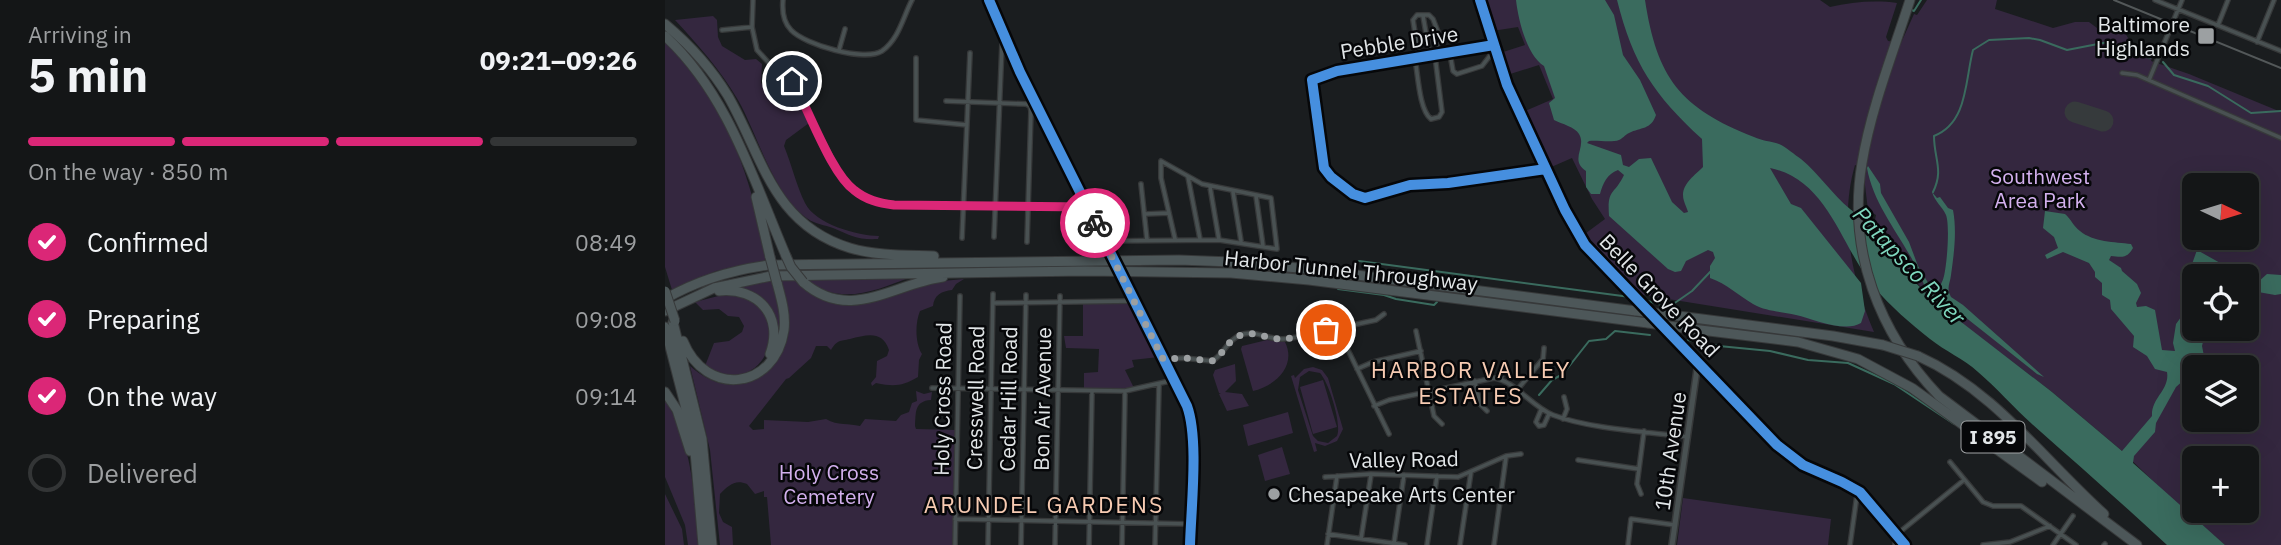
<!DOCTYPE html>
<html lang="en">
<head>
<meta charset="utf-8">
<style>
  :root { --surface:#141617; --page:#1d1f20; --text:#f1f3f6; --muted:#9d9fa1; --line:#333536; --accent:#db2777 }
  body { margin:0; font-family:"IBM Plex Sans",sans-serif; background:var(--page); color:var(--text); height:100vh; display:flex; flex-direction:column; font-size:26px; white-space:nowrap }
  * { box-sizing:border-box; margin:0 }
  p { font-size:23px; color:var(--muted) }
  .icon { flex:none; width:38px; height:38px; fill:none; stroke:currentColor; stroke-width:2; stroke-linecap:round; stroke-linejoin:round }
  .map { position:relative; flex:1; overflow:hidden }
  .panel { display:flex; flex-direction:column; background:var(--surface); width:665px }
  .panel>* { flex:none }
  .needle { width:46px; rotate:94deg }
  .buttons { position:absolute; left:1517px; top:173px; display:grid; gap:14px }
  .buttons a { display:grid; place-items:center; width:77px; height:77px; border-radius:10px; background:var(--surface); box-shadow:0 7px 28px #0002,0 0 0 2px var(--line); font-size:35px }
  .pin { position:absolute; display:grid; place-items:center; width:60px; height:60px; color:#fff; margin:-30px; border:4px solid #fff; border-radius:50%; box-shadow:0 2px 7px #0007 }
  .courier { position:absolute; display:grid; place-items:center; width:70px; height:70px; margin:-35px; border:5px solid #db2777; border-radius:50%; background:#fff; color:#222; box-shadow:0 2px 9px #0007 }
  .head em { font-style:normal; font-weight:700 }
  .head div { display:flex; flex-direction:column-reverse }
  .head { display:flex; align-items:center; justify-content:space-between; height:119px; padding:0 28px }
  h1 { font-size:46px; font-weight:700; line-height:52px }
  .bar { display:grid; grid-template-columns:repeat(4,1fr); gap:10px 7px; align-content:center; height:84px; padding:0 28px }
  .bar i { height:9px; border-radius:5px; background:var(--line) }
  .bar .on { background:var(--accent) }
  .bar p { grid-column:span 4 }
  ol { padding:0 28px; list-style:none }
  li { display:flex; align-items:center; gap:21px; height:77px }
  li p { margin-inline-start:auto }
  li .icon { padding:7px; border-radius:50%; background:var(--accent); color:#fff; stroke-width:4 }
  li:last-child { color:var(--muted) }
  li i { width:38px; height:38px; border:4px solid var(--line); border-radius:50% }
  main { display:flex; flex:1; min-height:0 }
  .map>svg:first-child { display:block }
  .green { fill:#34273f; fill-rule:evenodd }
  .water { fill:#3a6b5e }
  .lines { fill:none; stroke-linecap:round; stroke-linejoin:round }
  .stream { stroke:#3a6b5e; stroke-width:2 }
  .runway { stroke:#363a3c; stroke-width:21 }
  .minor-casing { stroke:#37393a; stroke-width:6 }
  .tertiary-casing { stroke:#37393a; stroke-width:8 }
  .secondary-casing { stroke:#37393a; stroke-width:9 }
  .motorway-casing { stroke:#37393a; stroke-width:11 }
  .minor { stroke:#495152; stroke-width:3.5 }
  .tertiary { stroke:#495152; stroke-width:5 }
  .secondary { stroke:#535c5e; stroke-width:6 }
  .motorway { stroke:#4d5759; stroke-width:9 }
  .tram { stroke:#535859; stroke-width:2 }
  .tertiary-bridge-casing { stroke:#37393a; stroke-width:8; stroke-linecap:butt }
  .motorway-bridge-casing { stroke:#37393a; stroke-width:11; stroke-linecap:butt }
  .tertiary-bridge { stroke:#495152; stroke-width:5 }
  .motorway-bridge { stroke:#4d5759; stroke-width:9 }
  .cycleway-casing { stroke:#060709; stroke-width:15 }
  .cycleway { stroke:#468fdf; stroke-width:10 }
  .done { stroke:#9ca0a2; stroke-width:7; stroke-dasharray:0 12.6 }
  .route { stroke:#db2777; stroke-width:9 }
  .poi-dot { fill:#9ca0a2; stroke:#060709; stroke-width:2.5 }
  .labels { text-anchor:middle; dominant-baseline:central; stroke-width:5; stroke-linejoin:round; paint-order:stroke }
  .shield { fill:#060709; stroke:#a0a3a5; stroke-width:2 }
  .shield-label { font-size:19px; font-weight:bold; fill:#e2e6e8 }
  .poi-label { font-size:21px; fill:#e2e6e8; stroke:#060709; text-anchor:end }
  .street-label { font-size:21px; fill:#e2e6e8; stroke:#060709 }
  .park-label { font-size:21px; fill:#d3b0ee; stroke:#060709 }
  .water-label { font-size:23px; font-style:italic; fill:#7fd7be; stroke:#060709 }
  .neighbourhood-label { font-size:23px; letter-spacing:2px; fill:#f7cbb2; stroke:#060709 }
</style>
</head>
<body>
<main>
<section class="panel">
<div class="head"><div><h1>5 min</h1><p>Arriving in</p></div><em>09:21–09:26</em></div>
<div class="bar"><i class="on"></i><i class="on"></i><i class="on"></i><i></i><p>On the way · 850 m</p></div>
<ol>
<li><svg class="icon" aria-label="check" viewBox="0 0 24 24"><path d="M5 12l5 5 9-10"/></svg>Confirmed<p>08:49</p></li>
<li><svg class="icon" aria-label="check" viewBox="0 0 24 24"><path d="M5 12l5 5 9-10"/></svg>Preparing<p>09:08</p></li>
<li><svg class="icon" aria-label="check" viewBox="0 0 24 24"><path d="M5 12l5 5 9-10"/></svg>On the way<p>09:14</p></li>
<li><i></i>Delivered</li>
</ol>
</section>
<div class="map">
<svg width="1616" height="545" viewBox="0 0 1616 545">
  <rect width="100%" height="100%" fill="#1a1d1f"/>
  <path class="green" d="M818 0H1155L1165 7C1186 2 1211 0 1232 3L1221 37 1223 41 1236 43 1249 14 1252 15 1262 0H1332L1330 9 1388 28 1410 22H1424L1432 28 1459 32C1464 38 1466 46 1473 50 1479 53 1483 51 1488 55L1486 61 1524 74 1616 112V545H1560L1514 506 1457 451 1387 392 1270 303 1235 264 1220 237 1209 224 1211 215 1203 210 1198 169 1190 165C1174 220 1187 280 1209 332L972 294 917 236 940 219 927 199 907 158 884 168 858 112 888 99 874 65 842 75 835 53 860 45 853 27 827 31ZM1530 186H1582V238H1530ZM1530 276H1582V329H1530ZM1530 368H1582V420H1530ZM1530 458H1582V511H1530Z
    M48 16 52 20 53 37 57 46 80 60 91 59 97 64 96 83C121 100 129 91 144 123L121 140 119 146C126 163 132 187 140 203 150 224 193 236 214 236L213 239C192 240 187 236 168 228 160 225 150 224 143 219 108 195 93 135 73 100 55 69 33 45 10 20Z
    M0 41C64 103 84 177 104 261L51 271 7 290 0 267Z
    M137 277H246C207 292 174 307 137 277Z
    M132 278 180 304H193L211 301 267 282 299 279 291 284 287 290C277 291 269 295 268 306L255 311C250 323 250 343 257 354L254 360 253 377C237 386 230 387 211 383L207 386 206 383 211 377 212 361 222 356 224 350C217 330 202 335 185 339 175 341 172 340 166 350L162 346H151L146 358 124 378 121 379 84 426 88 430 99 429V420L143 422 161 419C173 426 184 423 195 426L200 419 231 421 236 415 244 412 247 403 252 401 251 391 259 394 267 392 266 400C249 401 251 413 250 426L251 429 291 430 288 545H106L102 497H99V491L90 494 82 484C70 479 64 485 55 494L54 513 58 522 67 527 68 545H55L45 450 25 366C53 391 82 391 107 364 113 356 119 350 122 340 127 321 119 299 115 280Z
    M108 279 117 319 111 344C114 313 102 294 71 286Z
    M61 294C70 295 80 295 88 301 129 330 92 401 40 366L49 343 64 341 77 332 79 326 74 317 63 316 54 309 38 310 30 302Z
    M468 302 494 357 467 360 469 367 460 370 469 388 419 389V373L433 372 434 349 401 348 399 336H418V304Z
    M602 340 620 342C632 366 610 386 588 391L576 349 577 346Z
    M570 364 571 381 560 392 577 394 584 406 562 411 554 394 556 393H554L548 375 550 370Z
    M648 367 657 370 663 378 678 429 672 441 660 446 650 443 652 451 649 452 626 376 629 375 630 378 639 369ZM644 371 655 373C664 383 677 424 672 436L663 443 653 441 648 436 633 390 635 377Z
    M658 380 672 427 648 434 635 387Z
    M0 400C27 443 30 495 33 545H23L20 525 0 477Z
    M623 412 628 433 583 446 578 425Z
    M617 447 625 474 600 481 593 455Z
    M0 494 17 529 19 545H0Z
    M1018 498 1166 519 1163 545H1012Z"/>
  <path class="water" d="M851 0H940L949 15 958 55 975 80 991 115C986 130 976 127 964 133 960 135 957 139 954 140 946 143 933 140 924 141L922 143 956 155 958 165 964 167 974 159 986 158 1007 202 1019 213 1023 212C1022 208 1020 205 1019 201 1014 186 1029 176 1038 167L1037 139C989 95 968 64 952 0H980C992 78 1015 108 1089 137 1097 141 1106 141 1114 144 1121 147 1130 155 1136 159 1154 174 1167 194 1185 209 1194 217 1208 220 1215 230 1223 239 1227 252 1233 262 1241 274 1252 284 1262 294 1250 250 1210 214 1202 168L1203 166 1215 184 1216 193 1244 242 1253 266 1268 291H1272C1275 286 1278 281 1279 276 1282 264 1285 225 1281 215 1277 206 1270 202 1267 192L1272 198 1275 197 1283 208 1288 210C1292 231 1289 254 1286 275 1285 284 1281 288 1286 297L1298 305 1379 377 1372 374 1295 313H1291V318L1387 392 1457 451 1487 416C1486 398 1505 390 1502 372L1490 369 1482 356 1468 347 1469 336 1446 309 1445 300 1437 295V283L1430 277V272L1424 263 1398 252 1382 259 1380 255 1393 248 1389 237 1378 228 1380 211 1400 214C1406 219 1409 227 1415 231 1428 242 1450 242 1466 244L1468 248C1462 259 1456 257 1446 256L1444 260 1456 268 1457 271 1472 284 1476 293 1471 303 1472 307 1481 306 1490 310 1497 350 1510 351 1508 343 1511 324C1515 319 1528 300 1529 293L1530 329H1541L1537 346 1540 361 1533 367 1530 368 1529 371 1511 387 1491 423 1490 432 1469 456 1468 463 1560 545H1502C1458 504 1412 464 1367 424 1348 407 1332 388 1313 372 1299 359 1280 351 1265 339 1246 324 1225 306 1210 288 1176 248 1164 180 1105 168L1126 204 1136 208 1196 283 1200 311 1196 323C1180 333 1148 319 1131 315 1116 311 1102 312 1088 304 1073 295 1062 284 1045 278V266L1050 258 1048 252 1043 250 1021 261 1016 271 1010 272 1003 269 944 216C942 188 949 196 959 175L953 170C942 174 938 183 935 194H926L921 187V171C904 160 922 147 914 134 910 127 897 124 889 120L884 103 890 98 879 66C862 56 853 19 851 0Z
    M1532 250 1557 264 1569 276H1530L1529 291 1521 281Z
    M1602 274 1616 275V294L1610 295 1582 290V281L1593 282Z"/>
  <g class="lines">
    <path class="stream" d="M1247 10 1249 11 1256 0
      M1498 62 1509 75 1543 86 1586 113 1616 111
      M1268 192C1279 170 1269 159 1269 136 1303 123 1300 80 1308 50L1324 40 1364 38 1375 40 1402 50 1443 42 1485 58
      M694 261 965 297
      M673 289 719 295 731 299 769 305 772 302
      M979 300 1004 307 1027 291 1046 271
      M1023 340 1054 346 1105 351 1143 360 1183 363 1229 384 1289 424
      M874 395 887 380 898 374 924 341 941 339 950 331 985 335
      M1294 427 1303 434"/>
    <path class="runway" d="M1410 112 1438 121"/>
    <g class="minor-casing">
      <path id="minor" d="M88 0 87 27 92 50 104 63 127 81 172 169C185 191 203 201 229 205L422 207
        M118 0C117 11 118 22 126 30 140 45 200 62 217 51 234 39 238 17 247 0
        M1490 0 1616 51
        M758 16 765 56
        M1553 25 1563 0
        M57 30 87 27
        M1592 42 1609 0
        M829 45 672 71 647 80 659 168 666 177 688 194 700 198 745 185 783 183 880 169
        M174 50 180 29
        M785 54 788 71 792 74 817 66 827 53 831 52
        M251 58V120L302 125
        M754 58 748 20 752 15H764L768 19 775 37 772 45 774 55
        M750 59C753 74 754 110 766 119L774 117 777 112 770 56
        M1457 73 1472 75 1616 138
        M1484 80 1517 0
        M281 101 361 104 365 106 366 111
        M523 177 535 239
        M476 184 482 240
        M545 187 554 240
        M568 192 576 241
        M591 196 598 246
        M480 214 504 213
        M329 237 337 44 340 40
        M297 238 305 53
        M439 241 554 240 612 249 606 198 537 184 496 161V178L510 239
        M362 242 366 111 373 109
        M328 303 468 301
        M751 331 769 416 777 424
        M683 350 724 434
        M498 359 519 358 547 361C559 355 561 341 575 335 590 329 603 340 618 339 649 336 681 326 711 320L719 314
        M692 369 708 362 756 351
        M836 379 839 362
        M810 381 815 404 822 411
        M267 388 460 391 509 380
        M852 390 878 359 879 348
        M709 406 724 400 829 378C850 381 867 407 888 415 925 429 983 432 1023 437
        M876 410 871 422 874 426 879 425 884 414
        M898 419 902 409 899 397
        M913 460 974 469
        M1285 462 1318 502 1328 506H1356L1411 545
        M660 477 706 474 793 477 841 456 856 454
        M976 494 972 484 979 431
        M290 519 526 524
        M663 534 740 545
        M696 539 706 475
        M729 543 739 475
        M290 545 295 296
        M323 545 328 294
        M356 545 361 295
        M390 545 395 296
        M424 545 427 391
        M457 545 460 391
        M490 545 494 385
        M662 545 672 476
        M762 545 772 476
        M795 545 806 472
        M829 545 841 457
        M963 545 966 519 1010 525
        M1185 545 1192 495 1195 492
        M1230 545 1231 535 1299 480
        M1318 545 1345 542 1385 526
        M1388 545 1408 516
        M1439 545 1440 544"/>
    </g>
    <g class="tertiary-casing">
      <path id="tertiary" d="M324 0 355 72 445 253
        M458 279 525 414 528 440 525 545
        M1007 545 1033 362"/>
    </g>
    <g class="secondary-casing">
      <path id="secondary" d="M815 0 842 85 900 210 920 245 1112 445 1138 465 1177 482 1195 492 1240 545"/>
    </g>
    <g class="motorway-casing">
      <path id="motorway" d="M1245 0C1228 53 1206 108 1197 163 1182 251 1214 333 1274 396L1472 545
        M0 24C25 45 46 68 63 96 98 157 107 224 185 248 212 256 242 255 269 256
        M0 36C63 94 88 179 121 256
        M91 197 105 257
        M138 282C185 323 227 284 278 277
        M54 291C93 287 119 316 105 354
        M0 299C33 280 67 270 104 265L514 260 567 262 645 269 971 311
        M0 311 49 288 106 276 421 271 566 273 644 280 983 323
        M998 314 1168 336 1218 345
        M8 322 37 439 47 545
        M0 327 29 440 38 545
        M1011 327 1133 342 1193 359 1247 388 1377 482
        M18 341C41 398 110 390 119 330 121 314 116 298 112 283
        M1253 356C1329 390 1378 459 1439 514
        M0 392 12 410 25 451
        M1328 444 1342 456"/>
    </g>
    <use href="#minor" class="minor"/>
    <use href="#tertiary" class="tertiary"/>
    <use href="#secondary" class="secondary"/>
    <use href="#motorway" class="motorway"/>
    <path class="tram" d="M1449 0 1616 68"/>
    <g class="tertiary-bridge-casing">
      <path id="tertiary-bridge" d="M445 253 458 279"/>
    </g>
    <g class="motorway-bridge-casing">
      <path id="motorway-bridge" d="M121 256 126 267 138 282
        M105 257 112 283
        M0 291 10 321
        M971 311 998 314
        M983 323 1011 327
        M1218 345 1253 356"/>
    </g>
    <use href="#tertiary-bridge" class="tertiary-bridge"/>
    <use href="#motorway-bridge" class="motorway-bridge"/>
    <g class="cycleway-casing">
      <path id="cycleway" d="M324 0 355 72 522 406C534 439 526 508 525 545
        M815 0 842 85 900 210 920 245 1112 445 1138 465 1177 482 1195 492 1240 545
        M829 45 672 71 647 80 659 168 666 177 688 194 700 198 745 185 783 183 881 169"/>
    </g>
    <use href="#cycleway" class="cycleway"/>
  </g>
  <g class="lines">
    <path class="done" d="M430 223 498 359 519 358 547 361C559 355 561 341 574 336 590 329 602 340 618 339 632 338 647 333 661 330"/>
    <path class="route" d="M127 81C144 109 165 172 189 190 201 200 214 203 229 205L422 207 430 223"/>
  </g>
  <g class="poi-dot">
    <rect x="1532" y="27" width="18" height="18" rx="3.5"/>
    <circle cx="609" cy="494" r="7"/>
  </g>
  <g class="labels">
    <rect class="shield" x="1296.5" y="421.5" width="63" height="31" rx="5"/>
    <g class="shield-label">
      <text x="1328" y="437">I 895</text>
    </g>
    <g class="poi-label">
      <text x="1525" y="24">Baltimore<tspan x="1525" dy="24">Highlands</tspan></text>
      <text x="623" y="494" text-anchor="start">Chesapeake Arts Center</text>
    </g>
    <g class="street-label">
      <text transform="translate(734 42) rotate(-9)">Pebble Drive</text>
      <text transform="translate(686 270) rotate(6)">Harbor Tunnel Throughway</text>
      <text transform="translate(995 295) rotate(46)">Belle Grove Road</text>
      <text transform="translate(310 398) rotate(-89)">Cresswell Road</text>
      <text transform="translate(277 399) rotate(-89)">Holy Cross Road</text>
      <text transform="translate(343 399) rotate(-89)">Cedar Hill Road</text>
      <text transform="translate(377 399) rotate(-89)">Bon Air Avenue</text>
      <text transform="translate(1005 451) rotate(-82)">10th Avenue</text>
      <text transform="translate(739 459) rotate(-1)">Valley Road</text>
    </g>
    <g class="park-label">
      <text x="1375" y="176">Southwest<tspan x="1375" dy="24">Area Park</tspan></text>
      <text x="164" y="472">Holy Cross<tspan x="164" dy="24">Cemetery</tspan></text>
    </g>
    <g class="water-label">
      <text transform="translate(1245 265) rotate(47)">Patapsco River</text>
    </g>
    <g class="neighbourhood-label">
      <text x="806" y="369">HARBOR VALLEY<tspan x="806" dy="26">ESTATES</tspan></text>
      <text x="379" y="504">ARUNDEL GARDENS</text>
    </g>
  </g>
</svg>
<div class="buttons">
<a><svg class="needle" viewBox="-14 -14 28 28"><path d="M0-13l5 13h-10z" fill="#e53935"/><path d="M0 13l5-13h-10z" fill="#9d9fa1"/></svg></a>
<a><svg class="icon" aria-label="locate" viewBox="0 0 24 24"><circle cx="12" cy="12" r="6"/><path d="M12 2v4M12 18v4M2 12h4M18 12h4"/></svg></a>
<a><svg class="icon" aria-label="layers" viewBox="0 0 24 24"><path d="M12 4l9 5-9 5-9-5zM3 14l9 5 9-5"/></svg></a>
<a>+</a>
</div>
<div class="pin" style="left:661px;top:330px;background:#ea580c"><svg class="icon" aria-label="bag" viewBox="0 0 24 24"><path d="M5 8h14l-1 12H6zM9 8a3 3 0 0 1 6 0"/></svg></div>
<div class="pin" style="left:127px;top:81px;background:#1f2937"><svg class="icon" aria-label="home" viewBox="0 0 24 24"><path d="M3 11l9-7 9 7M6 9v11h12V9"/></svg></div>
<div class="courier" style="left:430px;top:223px"><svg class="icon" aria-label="bike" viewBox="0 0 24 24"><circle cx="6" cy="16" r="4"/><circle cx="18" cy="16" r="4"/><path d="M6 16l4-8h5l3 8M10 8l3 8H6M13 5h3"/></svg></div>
</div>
</main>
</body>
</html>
